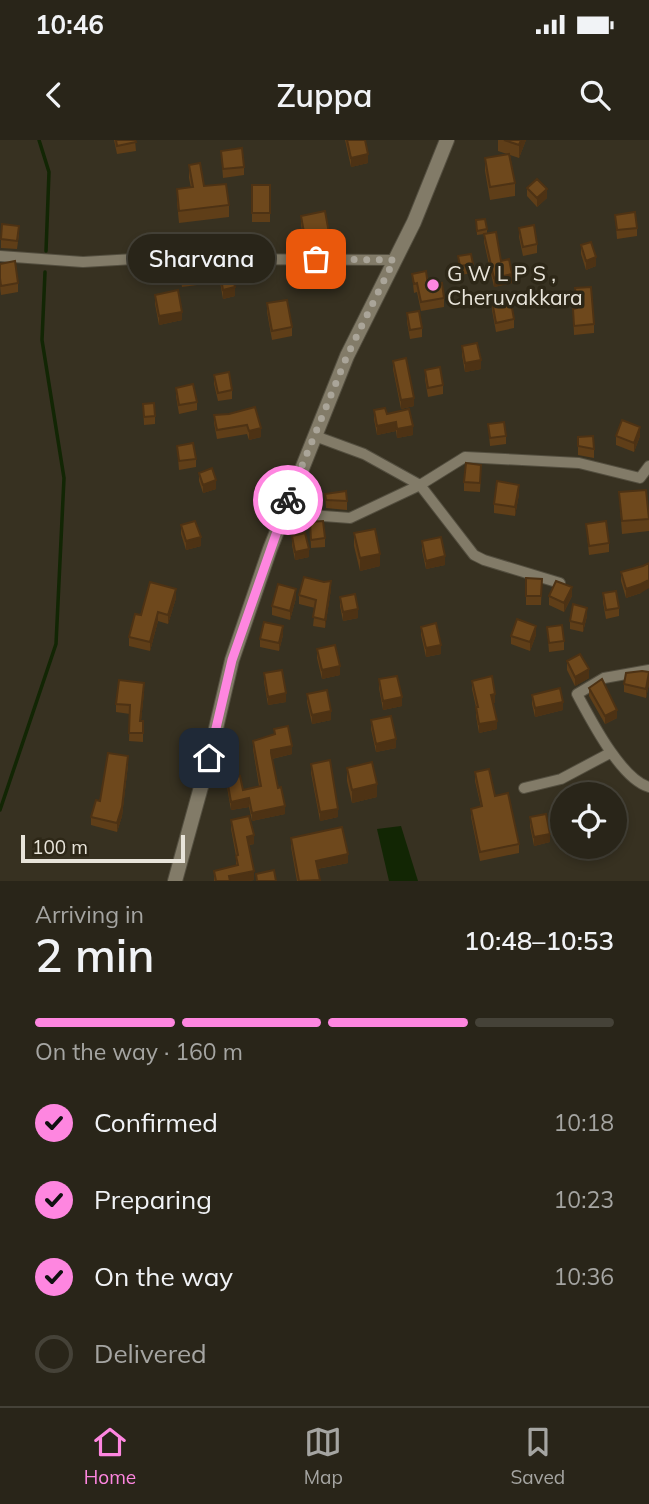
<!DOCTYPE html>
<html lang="en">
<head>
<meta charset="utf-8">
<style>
  :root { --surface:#292519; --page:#353126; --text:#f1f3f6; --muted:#a5a5a2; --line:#454238; --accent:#fe86e0 }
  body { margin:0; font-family:Mulish,sans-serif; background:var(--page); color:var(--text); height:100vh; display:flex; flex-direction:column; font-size:26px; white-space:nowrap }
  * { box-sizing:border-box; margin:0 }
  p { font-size:23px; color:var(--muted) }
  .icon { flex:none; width:38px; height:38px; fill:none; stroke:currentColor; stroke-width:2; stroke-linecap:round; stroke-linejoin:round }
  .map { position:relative; height:741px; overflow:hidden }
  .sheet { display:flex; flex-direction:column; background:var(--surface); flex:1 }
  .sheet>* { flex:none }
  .controls { position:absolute; left:550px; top:642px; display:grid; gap:14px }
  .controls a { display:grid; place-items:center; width:77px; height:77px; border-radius:50%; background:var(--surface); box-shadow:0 4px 10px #0003,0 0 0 2px var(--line); font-size:35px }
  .scale { position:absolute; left:21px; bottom:18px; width:164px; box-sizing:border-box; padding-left:7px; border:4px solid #e8e4da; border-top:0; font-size:19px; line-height:24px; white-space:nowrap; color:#e8e4da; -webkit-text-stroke:5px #2d2717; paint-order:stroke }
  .pin { position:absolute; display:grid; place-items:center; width:60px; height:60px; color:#fff; margin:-30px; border-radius:14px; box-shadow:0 4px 10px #0006 }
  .courier { position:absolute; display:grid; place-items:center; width:70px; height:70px; margin:-35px; border:5px solid #fe86e0; border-radius:50%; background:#fff; color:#222; box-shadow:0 2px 9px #0007 }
  .bubble { position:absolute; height:49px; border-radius:24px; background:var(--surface); box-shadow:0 4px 10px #0003,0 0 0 2px var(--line); font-size:23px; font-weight:600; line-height:49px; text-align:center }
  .summary em { font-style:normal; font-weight:600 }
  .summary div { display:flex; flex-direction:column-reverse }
  .summary { display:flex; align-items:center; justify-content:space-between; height:119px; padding:0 35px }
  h1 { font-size:46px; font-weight:600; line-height:52px }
  .bar { display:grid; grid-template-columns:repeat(4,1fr); gap:10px 7px; align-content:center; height:84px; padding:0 35px }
  .bar i { height:9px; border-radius:5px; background:var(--line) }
  .bar .active { background:var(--accent) }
  .bar p { grid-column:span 4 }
  ol { padding:0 35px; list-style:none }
  li { display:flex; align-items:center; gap:21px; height:77px }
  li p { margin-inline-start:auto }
  li .icon { padding:7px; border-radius:50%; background:var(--accent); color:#111; stroke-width:4 }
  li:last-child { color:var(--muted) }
  li i { width:38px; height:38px; border:4px solid var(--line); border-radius:50% }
  .status { display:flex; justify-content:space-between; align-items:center; height:49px; padding:0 35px; background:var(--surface); direction:ltr }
  .status svg { height:19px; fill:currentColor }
  header { display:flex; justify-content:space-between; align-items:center; height:91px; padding:0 35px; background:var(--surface); font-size:32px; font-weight:600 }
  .tab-bar { display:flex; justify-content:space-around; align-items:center; height:98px; border-top:2px solid var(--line); background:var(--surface); font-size:19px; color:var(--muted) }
  .tab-bar a { display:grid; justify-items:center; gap:4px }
  .tab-bar .active { color:var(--accent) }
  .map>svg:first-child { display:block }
  .water { fill:#122604 }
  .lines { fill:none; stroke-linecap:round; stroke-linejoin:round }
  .stream { stroke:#122604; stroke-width:3.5 }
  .street-casing { stroke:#534e3f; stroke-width:12 }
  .secondary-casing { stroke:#534e3f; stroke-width:16 }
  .street { stroke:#827b68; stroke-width:10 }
  .secondary { stroke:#827b68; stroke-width:14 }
  .wall { fill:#5f3e18 }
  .shaded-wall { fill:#4d3214 }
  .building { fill:#6e481c; stroke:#4d3214; stroke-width:2 }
  .done { stroke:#aaa599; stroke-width:7; stroke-dasharray:0 12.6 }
  .route { stroke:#fe86e0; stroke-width:9 }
  .poi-dot { fill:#fe86e0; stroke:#2d2717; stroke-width:2.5 }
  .labels { text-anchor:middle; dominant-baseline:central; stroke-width:7; stroke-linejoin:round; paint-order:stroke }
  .poi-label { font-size:21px; fill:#e8e4da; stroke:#2d2717; text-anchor:start }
</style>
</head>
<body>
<div class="status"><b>10:46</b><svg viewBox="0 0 49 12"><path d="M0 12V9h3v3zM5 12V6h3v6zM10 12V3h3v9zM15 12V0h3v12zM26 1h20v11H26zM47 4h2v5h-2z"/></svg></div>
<header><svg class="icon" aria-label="back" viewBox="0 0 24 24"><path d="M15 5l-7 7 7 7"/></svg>Zuppa<svg class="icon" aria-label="search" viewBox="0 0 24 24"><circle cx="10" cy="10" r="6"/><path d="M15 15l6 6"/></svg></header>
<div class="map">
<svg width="649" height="741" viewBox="0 0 649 741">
  <rect width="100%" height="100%" fill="#373121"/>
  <path class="water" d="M401 686 418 741H389L377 689Z"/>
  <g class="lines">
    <path class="stream" d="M39 0 49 32 46 111
      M0 670 56 504 64 338 42 200 45 132"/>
    <g class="street-casing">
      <path id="street" d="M0 116 83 122 134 119H199
        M218 119 394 120
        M315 296 364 314 420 345 474 415 484 420 560 443
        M284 373 350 378 420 345 465 317 579 323 640 338 649 326
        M649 530 604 538 577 554C591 580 621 639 649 647
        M524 648 561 639 610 613"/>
    </g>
    <g class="secondary-casing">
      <path id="secondary" d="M175 741 209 618 232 520 270 409 347 216 414 82 447 0"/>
    </g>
    <use href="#street" class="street"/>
    <use href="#secondary" class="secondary"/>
  </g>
  <path class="wall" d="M114 0H135L136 11 117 14Z
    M345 0H365L368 23 351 27Z
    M498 0H526L519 18 510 15 515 43V56L490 60 485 31V18L507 14 498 11Z
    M221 11 244 27V35L223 38Z
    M189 25 204 46 229 65V77L179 83 177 62V49L191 48 189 38Z
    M252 45H270V82H252Z
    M527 48 547 58 537 67 527 56Z
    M615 75 637 88V96L617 99Z
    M301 76 329 93V102L305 107 301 85Z
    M476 80 487 89V93L512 143 494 147 484 102V94L477 95Z
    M519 88 537 104V113L523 116 519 97Z
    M19 94 17 109 1 108V99Z
    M581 105 596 126 586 130 581 114Z
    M458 116 473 124V133L460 135Z
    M179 121 234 138H233L235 156 223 159 220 142 182 147 179 129Z
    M0 124 18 143V152L1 155 0 146Z
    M412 134 428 145 444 158V167L421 171 417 152 414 153Z
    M575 148 594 184V193L574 195 573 169 576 168Z
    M155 155 182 180 159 185 155 164Z
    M492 161 514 179V188L496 192 492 170Z
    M267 163 292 187V196L272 200 267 172Z
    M407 173 422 188V197L410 199 407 182Z
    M462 206 481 229 465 232 462 215Z
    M393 221 414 266 401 269 393 229Z
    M425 230 443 245V254L428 257 425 239Z
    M214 235 232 250V259L218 261 214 244Z
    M176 248 197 262V270L179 274 176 256Z
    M143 264 155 276V284L144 285Z
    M255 267 261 297 249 300 247 294 217 299 214 283V275L229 274Z
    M374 270 387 274 413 295 397 298 396 291 377 295 374 279Z
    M488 284 506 296V304L490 306Z
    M616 296H640L634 312 616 305Z
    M578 297 594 309V318L578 315Z
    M177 306 196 319V327L179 330Z
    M199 333 216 349 203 353 199 341Z
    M481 333 480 352 464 351V342Z
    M619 352 649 379V391L622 394Z
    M325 354 347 361V370L326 368Z
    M519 354 515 376 494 373V364Z
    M310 382 325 398V407L311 408Z
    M586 384 609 403V412L589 415Z
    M181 385 201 406 186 410 181 394Z
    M354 393 380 426 360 431 354 406Z
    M292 396 309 417 295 420 292 405Z
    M422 401 445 425 426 429 422 410Z
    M643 426 641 453 626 458 621 441V432Z
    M526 438 542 439 541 465H526Z
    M331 449 325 488 313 486 315 468 299 464V455Z
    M603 453 619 468V476L606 479 603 462Z
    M549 456H572L564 472 549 465Z
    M340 457 358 478 343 481 340 466Z
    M176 458 168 484 158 481 150 511 129 506V497L141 475Z
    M296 458 290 480 272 475V466Z
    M587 476 583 492 570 489V481Z
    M421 487 441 514 426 517 421 495Z
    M547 487 564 501V510L549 512Z
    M283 495 279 511 260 507V499Z
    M536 495 530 511 511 504V496Z
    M317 509 340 535 322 539 317 518Z
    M567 521 589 538 575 546 567 530Z
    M649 532V544L646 558 624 552V544Z
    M264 533 286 562 268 565 264 542Z
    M379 539 402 566 383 570 379 548Z
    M472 541 495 563H493L497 589 479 593 476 576V567L472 549Z
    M589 548 617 578 605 584 589 556Z
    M144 552 141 581H143V602L129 601 130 574 116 572V564Z
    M307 554 331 580 312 584 307 562Z
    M532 555 563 570 535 577 532 564Z
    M371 580 396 608 376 612 371 589Z
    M274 589 292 614 272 619 285 674 252 681 249 667 231 670 227 647V639L243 650 259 646 253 609V601L274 595Z
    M311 624 338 677 320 681 311 633Z
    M128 625 122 676 117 692 91 685V677L100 661Z
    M347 628 377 657 352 663 347 641Z
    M475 632 495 656 519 704V713L480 721 471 677V669L481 667 475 641Z
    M530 677 550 702 534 706 530 686Z
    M231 680 254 704 249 705 254 740 249 741H214V731L236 726V716L231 689Z
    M291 698 348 723 317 729 320 741H297L291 707Z"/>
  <path class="shaded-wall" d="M521 0H526L519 18V5Z
    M368 14V23L351 27V18Z
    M547 49V58L537 67V58Z
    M596 117V126L586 130V121Z
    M273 123V132L254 136V127Z
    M512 134V143L494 147V138Z
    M235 147V156L223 159V150Z
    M182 172V180L159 185V176Z
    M481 220V229L465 232V223Z
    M414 258V266L401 269V260Z
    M396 282V291L377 295V286Z
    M413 286V295L397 298V289Z
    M640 287V296L634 312V303Z
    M261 288V297L249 300V291Z
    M216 340V349L203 353V345Z
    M519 345V354L515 376V367Z
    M201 397V406L186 410V401Z
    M309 409V417L295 420V412Z
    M380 414V426L360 431V418Z
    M445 416V425L426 429V421Z
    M649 440V448L641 453 626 458V449Z
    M331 441V449L325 488V480Z
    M572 447V456L564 472V463Z
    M176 449V458L168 484V475Z
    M296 449V458L290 480V471Z
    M587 468V476L583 492V484Z
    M358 469V478L343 481V472Z
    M158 472V481L150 511V502Z
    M283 486V495L279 511V503Z
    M536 486V495L530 511V502Z
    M441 505V514L426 517V508Z
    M340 526V535L322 539V530Z
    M589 529V538L575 546V537Z
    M649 536V544L646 558V549Z
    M144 543V552L140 589V581Z
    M286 553V562L268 565V557Z
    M495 554V563L491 564V555Z
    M402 557V566L383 570V561Z
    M563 562V570L535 577V568Z
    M617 570V578L605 584V576Z
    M331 571V580L312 584V575Z
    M497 581V589L479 593V584Z
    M396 599V608L376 612V604Z
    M292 606V614L271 619V622V610Z
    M128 616 122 676 117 692V683Z
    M377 644V657L352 663V650Z
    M249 658V667L231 670V662Z
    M285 666V674L252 681V673Z
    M338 669V677L320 681V672Z
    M550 694V702L534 706V697Z
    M254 695V704L247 705V697Z
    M348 714V723L316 729V721Z
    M254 731V740L249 741H229V736Z"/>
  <path class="building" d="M116 0H135L136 2 117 6Z
    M347 0H365L368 14 351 18Z
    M504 0H521L519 5Z
    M242 8 244 27 223 29 221 11Z
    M509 14 515 43 490 47 485 18Z
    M200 23 204 46 226 44 229 65 179 71 177 49 193 47 189 25Z
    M537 39 547 49 537 58 527 48Z
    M252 45H270V73H252Z
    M325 71 329 93 305 98 301 76Z
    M635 72 637 88 617 90 615 75Z
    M485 79 487 89 477 91 476 80Z
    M2 84 19 86 17 101 1 99Z
    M534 85 537 104 523 107 519 88Z
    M496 92 501 121 509 119 512 134 494 138 484 94Z
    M591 102 596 117 586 121 581 105Z
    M471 114 473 124 460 126 458 116Z
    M189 118 232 119 234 129H231L235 147 223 150 220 133 182 138 179 121Z
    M252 119H272L273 123 254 127Z
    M15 121 18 143 1 146 0 138V124Z
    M426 131 428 145 442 143 444 158 421 162 417 143 414 144 412 134Z
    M591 147 594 184 574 186 573 169 577 168 575 148Z
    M178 150 182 172 159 176 155 155Z
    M510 157 514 179 496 183 492 161Z
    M287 160 292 187 272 191 267 163Z
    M419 171 422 188 410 190 407 173Z
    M477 203 481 220 465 223 462 206Z
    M406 218 414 258 401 260 393 221Z
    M440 227 443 245 428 248 425 230Z
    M229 232 232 250 218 253 214 235Z
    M193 244 197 262 179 265 176 248Z
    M154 263 155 276 144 277 143 264Z
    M255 267 261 288 249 291 247 285 217 290 214 275 229 274Z
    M385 268 387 274 409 269 413 286 397 289 396 282 377 286 374 270Z
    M622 280 640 287 634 303 616 296Z
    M504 282 506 296 490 298 488 284Z
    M593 296 594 309 578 306V297Z
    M193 303 196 319 179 321 177 306Z
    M466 323 481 325 480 343 464 342Z
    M212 328 216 340 203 345 199 333Z
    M497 341 519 345 515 367 494 364Z
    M646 350 649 379 622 381 619 352Z
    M346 351 347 361 326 360 325 354Z
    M195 381 201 397 186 401 181 385Z
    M323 381 325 398 311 400 310 382Z
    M606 381 609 403 589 406 586 384Z
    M375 389 380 414 360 418 354 393Z
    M305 393 309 409 295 412 292 396Z
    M441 397 445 416 426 421 422 401Z
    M649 423V440L641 444 626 449 621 432 643 426Z
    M304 437 324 442 331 441 325 480 313 477 316 460 299 455Z
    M526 438 542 439 541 456H526Z
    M556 441 572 447 564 463 549 456Z
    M150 442 176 449 168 475 158 472 150 502 129 497 135 474 141 475Z
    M278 444 296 449 290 471 272 466Z
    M616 451 619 468 606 470 603 453Z
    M355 454 358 469 343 472 340 457Z
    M573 464 587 468 583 484 570 481Z
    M517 479 536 486 530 502 511 496Z
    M264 482 283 486 279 503 260 499Z
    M436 483 441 505 426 508 421 487Z
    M562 485 564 501 549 503 547 487Z
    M335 505 340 526 322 530 317 509Z
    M580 514 589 529 575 537 567 521Z
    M282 530 286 553 268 557 264 533Z
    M642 531 649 532 646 549 624 544 626 533Z
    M397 536 402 557 383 561 379 539Z
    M492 536 495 554 491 555 497 581 479 584 476 567H478L472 541Z
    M602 539 617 570 605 576 589 548Z
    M119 540 144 543 140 581H143V593H129L130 565 116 564Z
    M560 548 563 562 535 568 532 555Z
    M327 550 331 571 312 575 307 554Z
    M391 576 396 599 376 604 371 580Z
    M288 586 292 606 271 610V613L278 648 281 647 285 666 252 673 249 658 231 662 227 639 240 636 243 650 261 646 253 601 275 594 274 589Z
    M108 613 128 616 122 667 117 683 91 677 96 660 100 661Z
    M330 620 338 669 320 672 311 624Z
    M372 622 377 644 352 650 347 628Z
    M489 629 495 656 508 653 519 704 480 712 471 669 482 666 475 632Z
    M546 674 550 694 534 697 530 677Z
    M249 676 254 695 247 697 254 731 229 736 230 741H216L214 731 238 725 236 716 238 715 231 680Z
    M342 687 348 714 316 721 320 740 299 741 291 698Z
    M274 730 276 741H257L256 734Z"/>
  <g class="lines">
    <path class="done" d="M288 360 347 216 394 120 316 119"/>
    <path class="route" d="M209 618 232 520 288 360"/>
  </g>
  <circle class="poi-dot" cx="433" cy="145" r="7"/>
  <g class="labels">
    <g class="poi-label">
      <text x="447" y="133">G W L P S ,<tspan x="447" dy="24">Cheruvakkara</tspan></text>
    </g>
  </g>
</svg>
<div class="controls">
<a><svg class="icon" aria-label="locate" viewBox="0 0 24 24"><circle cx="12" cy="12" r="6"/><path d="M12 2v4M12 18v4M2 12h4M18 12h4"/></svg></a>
</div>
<div class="scale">100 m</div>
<div class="pin" style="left:316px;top:119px;background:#ea580c"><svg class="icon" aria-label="bag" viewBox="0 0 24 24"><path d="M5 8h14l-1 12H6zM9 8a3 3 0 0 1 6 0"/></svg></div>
<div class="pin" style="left:209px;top:618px;background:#1f2937"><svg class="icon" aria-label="home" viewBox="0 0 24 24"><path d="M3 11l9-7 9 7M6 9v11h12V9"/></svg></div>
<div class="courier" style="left:288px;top:360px"><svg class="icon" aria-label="bike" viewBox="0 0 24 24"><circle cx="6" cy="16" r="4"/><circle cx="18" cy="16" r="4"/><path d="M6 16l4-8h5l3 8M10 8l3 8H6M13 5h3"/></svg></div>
<div class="bubble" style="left:128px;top:94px;width:147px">Sharvana</div>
</div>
<section class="sheet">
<div class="summary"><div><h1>2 min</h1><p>Arriving in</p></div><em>10:48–10:53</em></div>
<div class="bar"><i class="active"></i><i class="active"></i><i class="active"></i><i></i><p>On the way · 160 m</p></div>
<ol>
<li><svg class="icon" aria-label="check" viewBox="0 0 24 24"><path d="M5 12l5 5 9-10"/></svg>Confirmed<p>10:18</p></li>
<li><svg class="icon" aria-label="check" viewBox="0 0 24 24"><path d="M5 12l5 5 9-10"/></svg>Preparing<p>10:23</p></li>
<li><svg class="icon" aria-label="check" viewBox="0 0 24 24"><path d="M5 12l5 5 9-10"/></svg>On the way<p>10:36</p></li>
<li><i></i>Delivered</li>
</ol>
</section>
<nav class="tab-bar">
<a class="active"><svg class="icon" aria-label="home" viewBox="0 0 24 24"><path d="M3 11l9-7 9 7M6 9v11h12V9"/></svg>Home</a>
<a><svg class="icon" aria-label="map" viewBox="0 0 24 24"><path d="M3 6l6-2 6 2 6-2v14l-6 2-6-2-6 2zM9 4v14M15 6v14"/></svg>Map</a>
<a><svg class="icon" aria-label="saved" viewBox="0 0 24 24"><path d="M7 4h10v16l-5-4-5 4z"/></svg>Saved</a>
</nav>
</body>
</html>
